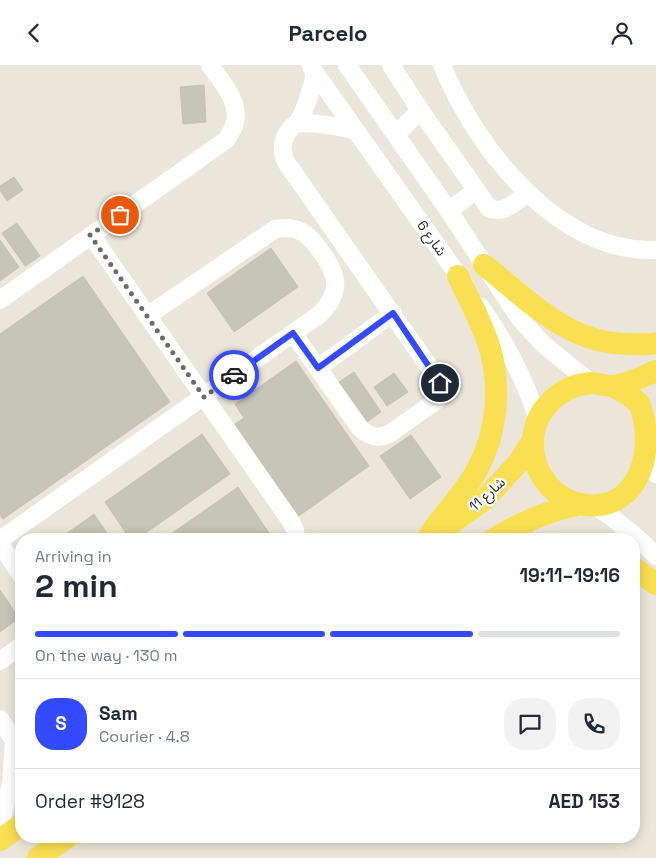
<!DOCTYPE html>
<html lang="en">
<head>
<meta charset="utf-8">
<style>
  :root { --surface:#fff; --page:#f2f2f3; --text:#1f2937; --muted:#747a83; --line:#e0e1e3; --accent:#344aff }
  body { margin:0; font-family:"Space Grotesk","Noto Sans Arabic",sans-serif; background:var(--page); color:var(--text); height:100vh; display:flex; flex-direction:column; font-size:19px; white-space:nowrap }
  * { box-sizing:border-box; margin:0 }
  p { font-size:16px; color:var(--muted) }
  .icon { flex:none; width:28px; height:28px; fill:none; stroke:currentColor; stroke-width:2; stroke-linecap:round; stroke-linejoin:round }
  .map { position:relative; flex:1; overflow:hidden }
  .panel { position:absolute; left:15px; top:468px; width:625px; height:310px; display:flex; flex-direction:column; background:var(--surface); border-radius:20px; box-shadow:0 2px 12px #0003 }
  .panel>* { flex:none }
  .pin { position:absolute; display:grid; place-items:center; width:42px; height:42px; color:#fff; margin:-21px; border:2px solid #fff; border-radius:50%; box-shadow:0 1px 5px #0007 }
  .courier { position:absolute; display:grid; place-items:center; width:50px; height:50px; margin:-25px; border:4px solid #344aff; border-radius:50%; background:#fff; color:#222; box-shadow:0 1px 6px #0007 }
  .overview em { font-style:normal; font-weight:700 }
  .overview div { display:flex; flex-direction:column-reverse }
  .overview { display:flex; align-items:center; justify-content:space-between; height:85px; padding:0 20px }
  h1 { font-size:32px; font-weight:700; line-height:38px }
  .bar { display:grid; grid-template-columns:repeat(4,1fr); gap:8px 5px; align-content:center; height:60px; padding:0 20px }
  .bar i { height:6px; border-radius:4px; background:var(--line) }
  .bar .active { background:var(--accent) }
  .bar p { grid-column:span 4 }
  .line { display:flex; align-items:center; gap:12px; padding:0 20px; border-top:1px solid var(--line) }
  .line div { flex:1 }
  .round { display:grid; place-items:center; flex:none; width:52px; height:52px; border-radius:20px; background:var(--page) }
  header { display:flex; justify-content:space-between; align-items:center; height:65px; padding:0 20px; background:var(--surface); font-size:22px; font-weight:700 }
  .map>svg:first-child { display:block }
  .building { fill:#c7c4b8; stroke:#c8c2b3 }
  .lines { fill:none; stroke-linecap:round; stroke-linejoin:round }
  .minor { stroke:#fff; stroke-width:18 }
  .major { stroke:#f9df52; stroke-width:22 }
  .done { stroke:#6d6b67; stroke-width:5; stroke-dasharray:0 9 }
  .route { stroke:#344aff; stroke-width:6 }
  .labels { text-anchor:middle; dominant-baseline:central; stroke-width:4.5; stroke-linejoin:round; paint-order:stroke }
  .street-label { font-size:14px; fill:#292929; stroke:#fff }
</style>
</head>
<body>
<header><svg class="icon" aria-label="back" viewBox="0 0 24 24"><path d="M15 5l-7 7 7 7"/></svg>Parcelo<svg class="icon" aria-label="person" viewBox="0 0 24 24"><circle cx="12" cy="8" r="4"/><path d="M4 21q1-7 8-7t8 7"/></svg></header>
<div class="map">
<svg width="656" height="793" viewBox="0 0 656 793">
  <rect width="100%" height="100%" fill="#ece6da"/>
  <path class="building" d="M204 20 206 57 183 59 180 22Z
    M14 112 23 125 7 136 0 125V121Z
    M17 158 40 191 25 201 2 168Z
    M0 175 19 202 0 216Z
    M271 183 298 222 234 267 207 228Z
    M83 211 170 337 3 454 0 450V269Z
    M296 296 369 401 296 453 232 361 244 353 235 339Z
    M354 307 381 347 364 359 336 319Z
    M394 308 408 327 387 341 374 322Z
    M202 369 230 409 137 474H130L105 437Z
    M411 370 441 412 410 434 380 391Z
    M238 422 273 474H164Z
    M94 449 111 474H59Z
    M0 525 19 553 0 567Z"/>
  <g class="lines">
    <path class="minor" d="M347 0 449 146 520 254 543 279 591 318
      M391 0 420 45 489 143C504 150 516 136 528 128
      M442 0C475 82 558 189 656 185
      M311 2 465 220
      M297 58C318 58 336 60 356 66
      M396 70 420 45
      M449 146 476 125
      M91 170 290 455 295 465 296 474
      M0 235 226 75C229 71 232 66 234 61 242 38 222 18 210 0
      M480 241C506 278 524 312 538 355
      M293 268 360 363C369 372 378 374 389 369L436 336C441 328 442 322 437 313L286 97C281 85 281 75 290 64 292 61 296 60 298 57 307 43 311 24 315 9
      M318 303 393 248
      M653 396 656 409
      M595 441C618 456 637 471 656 491
      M0 475 320 249C341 228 339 211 322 188 309 169 299 160 275 164L147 251
      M0 479 21 510
      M0 596 21 581
      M0 654 14 676 11 719 0 760"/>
    <path class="major" d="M484 200C529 235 567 279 629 279 638 279 647 280 656 278
      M612 321C622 326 633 331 640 340 656 384 640 446 585 440 572 438 560 432 551 423 539 410 532 393 533 375 535 344 560 321 590 318 598 318 605 321 613 321 626 320 644 311 656 306
      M438 468 485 434 519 397 533 375
      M427 474C442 449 465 429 478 403 497 367 501 323 490 284 483 259 469 235 458 211
      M494 474C521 457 548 446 580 439
      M634 503 656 519
      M0 775 21 760
      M38 793 69 771"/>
  </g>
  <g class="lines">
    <path class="done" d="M120 150 90 170 204 332 234 310"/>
    <path class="route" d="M234 310 293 268 318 303 393 248 440 318"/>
  </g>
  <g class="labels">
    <g class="street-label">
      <text transform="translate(432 173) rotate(55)">شارع 6</text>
      <text transform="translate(487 429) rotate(-42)">شارع 11</text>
    </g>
  </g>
</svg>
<div class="pin" style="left:120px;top:150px;background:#ea580c"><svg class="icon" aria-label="bag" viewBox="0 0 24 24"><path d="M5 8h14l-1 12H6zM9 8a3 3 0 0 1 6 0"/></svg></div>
<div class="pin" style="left:440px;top:318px;background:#1f2937"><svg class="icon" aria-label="home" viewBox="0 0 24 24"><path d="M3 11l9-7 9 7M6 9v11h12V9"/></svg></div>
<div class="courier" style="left:234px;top:310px"><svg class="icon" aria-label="car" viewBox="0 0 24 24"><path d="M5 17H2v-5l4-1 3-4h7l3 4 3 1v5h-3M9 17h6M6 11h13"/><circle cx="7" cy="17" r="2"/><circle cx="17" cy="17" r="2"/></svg></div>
<section class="panel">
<div class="overview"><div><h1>2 min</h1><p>Arriving in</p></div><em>19:11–19:16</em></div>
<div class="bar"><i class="active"></i><i class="active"></i><i class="active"></i><i></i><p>On the way · 130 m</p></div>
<div class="line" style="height:90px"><b class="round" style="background:var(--accent);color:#fff">S</b><div><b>Sam</b><p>Courier · 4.8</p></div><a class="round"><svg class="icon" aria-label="chat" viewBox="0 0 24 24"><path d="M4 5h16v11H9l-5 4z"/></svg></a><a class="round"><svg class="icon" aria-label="phone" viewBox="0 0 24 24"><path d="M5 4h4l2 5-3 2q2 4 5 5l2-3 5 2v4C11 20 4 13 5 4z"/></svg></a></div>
<div class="line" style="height:65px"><div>Order #9128</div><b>AED 153</b></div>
</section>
</div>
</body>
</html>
